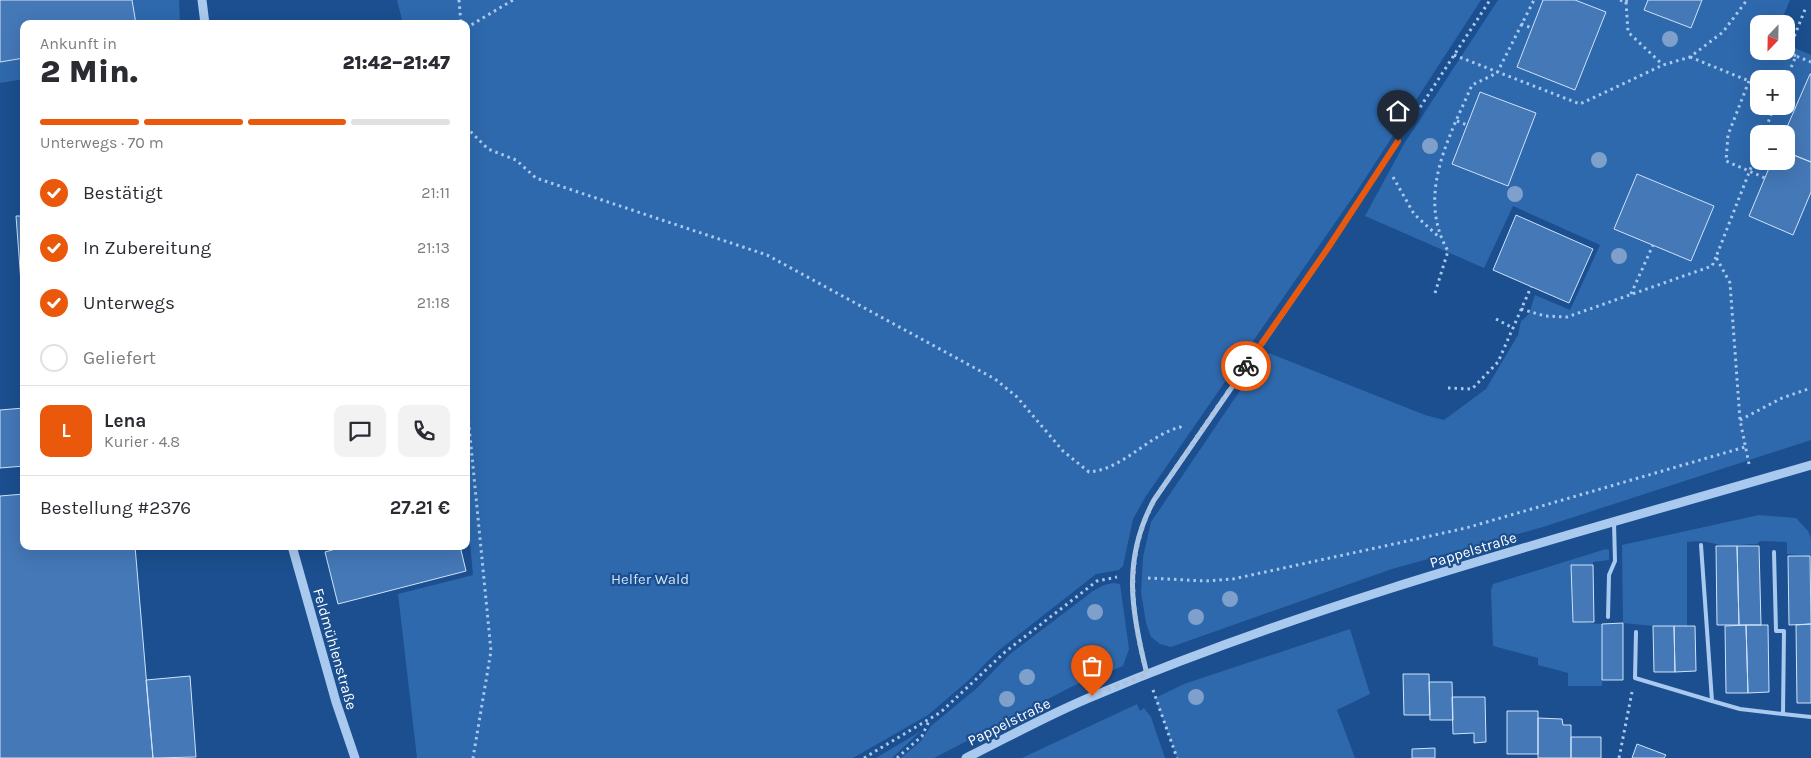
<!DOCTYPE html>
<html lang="de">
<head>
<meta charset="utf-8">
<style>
  :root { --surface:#fff; --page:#f2f2f3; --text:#2b2b33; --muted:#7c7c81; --line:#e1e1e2; --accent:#ea580c }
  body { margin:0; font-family:Karla,sans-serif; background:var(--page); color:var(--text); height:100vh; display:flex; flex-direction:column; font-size:19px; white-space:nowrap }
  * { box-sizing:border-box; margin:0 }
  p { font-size:16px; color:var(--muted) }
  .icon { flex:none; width:28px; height:28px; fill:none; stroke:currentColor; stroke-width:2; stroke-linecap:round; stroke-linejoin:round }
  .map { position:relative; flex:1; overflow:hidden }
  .sheet { position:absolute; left:20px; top:20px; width:450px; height:530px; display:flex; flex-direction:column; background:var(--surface); border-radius:10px; box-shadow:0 5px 20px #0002 }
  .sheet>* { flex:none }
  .needle { width:32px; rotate:202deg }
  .tools { position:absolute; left:1750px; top:15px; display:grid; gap:10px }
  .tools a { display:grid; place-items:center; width:45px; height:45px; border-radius:10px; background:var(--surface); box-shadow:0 5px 20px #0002; font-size:25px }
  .pin { position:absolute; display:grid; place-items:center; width:42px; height:42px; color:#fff; margin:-51px -21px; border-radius:50% 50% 50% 0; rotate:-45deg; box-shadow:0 0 5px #0007 }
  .pin .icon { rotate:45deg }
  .courier { position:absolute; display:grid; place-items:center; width:50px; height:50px; margin:-25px; border:4px solid #ea580c; border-radius:50%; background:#fff; color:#222; box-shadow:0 1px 6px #0007 }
  .headline em { font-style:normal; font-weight:800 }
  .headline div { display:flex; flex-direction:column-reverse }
  .headline { display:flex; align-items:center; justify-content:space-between; height:85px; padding:0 20px }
  h1 { font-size:32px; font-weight:800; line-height:38px }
  .bar { display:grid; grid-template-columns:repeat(4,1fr); gap:8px 5px; align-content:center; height:60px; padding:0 20px }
  .bar i { height:6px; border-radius:4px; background:var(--line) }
  .bar .on { background:var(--accent) }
  .bar p { grid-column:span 4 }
  .line { display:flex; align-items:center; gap:12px; padding:0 20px; border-top:1px solid var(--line) }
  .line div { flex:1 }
  .round { display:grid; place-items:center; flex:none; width:52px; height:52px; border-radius:10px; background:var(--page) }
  ol { padding:0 20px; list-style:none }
  li { display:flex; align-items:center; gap:15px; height:55px }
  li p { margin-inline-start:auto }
  li .icon { padding:5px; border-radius:50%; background:var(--accent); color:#fff; stroke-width:4 }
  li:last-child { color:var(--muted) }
  li i { width:28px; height:28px; border:2px solid var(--line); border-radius:50% }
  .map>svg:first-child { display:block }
  .green { fill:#2e69ad; fill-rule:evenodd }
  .building { fill:#4478b7; stroke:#cfe3fa }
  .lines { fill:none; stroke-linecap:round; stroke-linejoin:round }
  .path { stroke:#a9c9ee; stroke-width:3; stroke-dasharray:2.5 4; stroke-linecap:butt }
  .service { stroke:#a9c9ee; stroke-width:4 }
  .minor { stroke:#a9c9ee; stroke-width:5 }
  .tertiary { stroke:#a9c9ee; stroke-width:9 }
  .tree { fill:#7ea0ca }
  .done { stroke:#afc1d8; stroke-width:5; stroke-dasharray:0 9 }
  .route { stroke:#ea580c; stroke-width:6 }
  .labels { text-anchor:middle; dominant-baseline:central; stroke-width:4.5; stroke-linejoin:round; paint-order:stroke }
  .street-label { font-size:15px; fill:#fff; stroke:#1b4f8f }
  .park-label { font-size:15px; fill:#cfe3fa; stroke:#1b4f8f }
</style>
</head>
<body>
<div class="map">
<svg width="1811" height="758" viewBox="0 0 1811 758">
  <rect width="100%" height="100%" fill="#1b4f8f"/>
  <path class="green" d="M132 0H179L180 24H136Z
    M397 0H1481L1357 191 1146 496 1133 519 1123 566 1119 570 1096 574 998 651 970 679 928 715 853 758H417L398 594 473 575 466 500V24H403Z
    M1498 0H1543L1517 67 1575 90 1605 12 1575 0H1648L1644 10 1691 28 1702 0H1790L1780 24H1759V51H1786V44L1811 55V74L1784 134H1759V161H1772L1749 216 1793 234 1811 192V440L1543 527 1392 569 1171 647 1160 644 1151 637 1146 623 1141 592 1143 557 1151 522 1239 392 1269 353 1425 415 1444 420 1486 389 1518 335 1521 321 1529 314 1535 295 1570 310 1600 245 1513 206 1484 268 1365 216 1404 144ZM1759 79H1786V106H1759ZM1480 92 1536 113 1507 186 1452 164ZM1637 174 1714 206 1691 260 1615 229Z
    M24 58V79L0 83V62Z
    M1759 515 1796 518 1808 531 1811 538V615L1810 556 1787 554V542L1760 541 1757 544C1746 544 1731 547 1720 545 1709 542 1698 540 1687 542V626H1653L1623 623 1622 545Z
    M1606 549 1609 550V560L1593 562V565H1571L1573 622 1602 624V686H1568V673L1538 665V658L1493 646 1491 590 1493 584Z
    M1113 583 1120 584 1129 649 1123 666 1075 685 934 758H901L921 741 931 726 977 688 1010 654 1093 591 1104 585Z
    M1350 629 1370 694 1337 710 1355 758H1177L1155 698 1184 684Z
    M1137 704 1140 711 1144 708 1151 717 1165 758H1022Z
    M921 731 892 758H876Z"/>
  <path class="building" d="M0 0H132L136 24H24V58L0 62Z
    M1543 0H1575L1606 12 1575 90 1517 67Z
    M1648 0H1702L1691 28 1644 10Z
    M1810 74H1811V162L1786 152V134H1784Z
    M1480 92 1536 113 1508 186 1452 164Z
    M1786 152 1811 162V192L1793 235 1749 216 1772 161H1786Z
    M1637 174 1714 206 1691 261 1614 229Z
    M1516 215 1593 249 1569 303 1493 270Z
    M16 216H24V322Z
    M24 408V466L0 468V410Z
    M24 494V546H135L153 758H0V496Z
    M346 546H460L466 571 338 604 325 552Z
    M1716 546H1737L1739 625H1717Z
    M1737 546H1759L1761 625H1739Z
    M1788 556H1810L1811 624 1789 625Z
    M1571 565H1593L1594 622H1573Z
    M1623 623V680H1602V624Z
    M1811 624V703H1797L1796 625Z
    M1746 625 1748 693H1726L1725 626Z
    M1746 625H1768L1769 692 1748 693Z
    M1653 626H1674L1675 672H1654Z
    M1674 626H1695L1696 671 1675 672Z
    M1403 674H1429L1430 715H1404Z
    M190 676 196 757 153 758 146 680Z
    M1429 682H1452L1453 720H1430Z
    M1452 697H1485L1486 742 1474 743V733L1453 734Z
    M1507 711H1538V754H1507Z
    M1538 718 1562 719 1563 725H1571V758H1538Z
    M1571 737H1601V758H1571Z
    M1637 744 1666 755 1664 758H1632Z
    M1435 748V758H1412V749Z"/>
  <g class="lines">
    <path class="path" d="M459 0 461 24
      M1620 0 1626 2 1627 0
      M1626 2 1628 32 1663 65
      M1521 24 1532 28
      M466 28 513 0
      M1454 55 1580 104 1663 65 1690 57 1723 32 1747 0
      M1796 56 1788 52 1806 7
      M1690 57 1759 85
      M1786 79 1796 56 1811 62
      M1749 81 1728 135 1726 161 1765 178
      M1786 97 1798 102
      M1457 121 1467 125
      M466 127 488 149 516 160 536 178 767 255 995 379 1017 397 1063 451 1089 472C1124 469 1147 436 1180 427L1183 429
      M1406 129 1490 0
      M1764 134 1774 106
      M1393 177 1414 214 1439 237
      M1435 293 1448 251C1416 195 1449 138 1472 85L1497 73 1534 0
      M1631 294 1653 245
      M1521 309 1545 316 1567 317 1712 266 1716 257
      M1496 319 1513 328
      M1448 388 1472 389 1498 362 1531 287
      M466 395 491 651 473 758
      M1740 420 1782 398 1811 388
      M1749 464 1740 420 1730 283 1716 257 1759 147
      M1148 578 1205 581 1233 579 1394 544 1466 528 1745 447
      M1153 690 1177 758
      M864 758 941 712 1005 652 1097 581 1117 577
      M897 758 922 736 929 721
      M1619 758 1632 692"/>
    <path class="service" d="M1701 545 1712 701 1740 709 1783 714
      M1774 552 1776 631H1784L1783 714 1811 717
      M1608 617 1609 575 1615 561 1614 523
      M1636 632 1635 678 1712 701"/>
    <path class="minor" d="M1147 674C1131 611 1122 559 1154 500L1328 248 1398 141"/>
    <path class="tertiary" d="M202 0 205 24
      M292 546 336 702 355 758
      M966 758C1009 737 1051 713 1096 695 1327 598 1571 535 1811 465"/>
  </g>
  <g class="tree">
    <circle cx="1670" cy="39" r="8"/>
    <circle cx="1430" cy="146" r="8"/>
    <circle cx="1599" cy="160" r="8"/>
    <circle cx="1515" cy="194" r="8"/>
    <circle cx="1619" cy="256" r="8"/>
    <circle cx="1230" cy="599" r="8"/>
    <circle cx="1095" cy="612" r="8"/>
    <circle cx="1196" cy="617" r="8"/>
    <circle cx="1027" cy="677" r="8"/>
    <circle cx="1196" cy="697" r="8"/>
    <circle cx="1007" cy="699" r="8"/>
  </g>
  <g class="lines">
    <path class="done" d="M1092 696 1147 674C1131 611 1123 559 1154 500L1246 366"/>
    <path class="route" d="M1246 366 1328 248 1398 141"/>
  </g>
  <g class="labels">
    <g class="street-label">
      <text transform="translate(1473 550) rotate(-17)">Pappelstraße</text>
      <text transform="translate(335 649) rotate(74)">Feldmühlenstraße</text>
      <text transform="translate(1009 722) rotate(-26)">Pappelstraße</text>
    </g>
    <g class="park-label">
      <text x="650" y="579">Helfer Wald</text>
    </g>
  </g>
</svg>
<div class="tools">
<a><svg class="needle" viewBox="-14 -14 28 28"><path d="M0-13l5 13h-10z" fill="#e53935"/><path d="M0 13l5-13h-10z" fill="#7c7c81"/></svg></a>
<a>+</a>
<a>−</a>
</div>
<div class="pin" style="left:1092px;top:696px;background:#ea580c"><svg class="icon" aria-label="bag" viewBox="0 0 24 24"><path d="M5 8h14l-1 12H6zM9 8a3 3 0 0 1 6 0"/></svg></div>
<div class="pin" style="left:1398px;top:141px;background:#1f2937"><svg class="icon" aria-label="home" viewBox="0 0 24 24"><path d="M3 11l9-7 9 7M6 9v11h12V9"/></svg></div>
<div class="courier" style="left:1246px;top:366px"><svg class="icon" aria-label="bike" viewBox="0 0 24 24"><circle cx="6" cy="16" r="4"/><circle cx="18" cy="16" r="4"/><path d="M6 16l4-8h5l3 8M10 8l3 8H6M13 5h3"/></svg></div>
<section class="sheet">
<div class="headline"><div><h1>2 Min.</h1><p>Ankunft in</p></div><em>21:42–21:47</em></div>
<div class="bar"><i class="on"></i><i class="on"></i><i class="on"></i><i></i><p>Unterwegs · 70 m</p></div>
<ol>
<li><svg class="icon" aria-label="check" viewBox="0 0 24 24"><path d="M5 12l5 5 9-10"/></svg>Bestätigt<p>21:11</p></li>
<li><svg class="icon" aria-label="check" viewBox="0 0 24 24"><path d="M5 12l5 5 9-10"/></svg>In Zubereitung<p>21:13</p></li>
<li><svg class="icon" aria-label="check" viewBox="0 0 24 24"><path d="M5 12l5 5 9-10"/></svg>Unterwegs<p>21:18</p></li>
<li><i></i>Geliefert</li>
</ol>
<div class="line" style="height:90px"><b class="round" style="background:var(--accent);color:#fff">L</b><div><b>Lena</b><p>Kurier · 4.8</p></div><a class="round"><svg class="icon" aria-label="chat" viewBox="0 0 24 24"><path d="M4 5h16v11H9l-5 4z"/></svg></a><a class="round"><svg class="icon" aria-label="phone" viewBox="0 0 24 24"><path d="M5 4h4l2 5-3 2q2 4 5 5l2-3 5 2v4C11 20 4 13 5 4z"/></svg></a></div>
<div class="line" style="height:65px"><div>Bestellung #2376</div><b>27.21 €</b></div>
</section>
</div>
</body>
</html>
